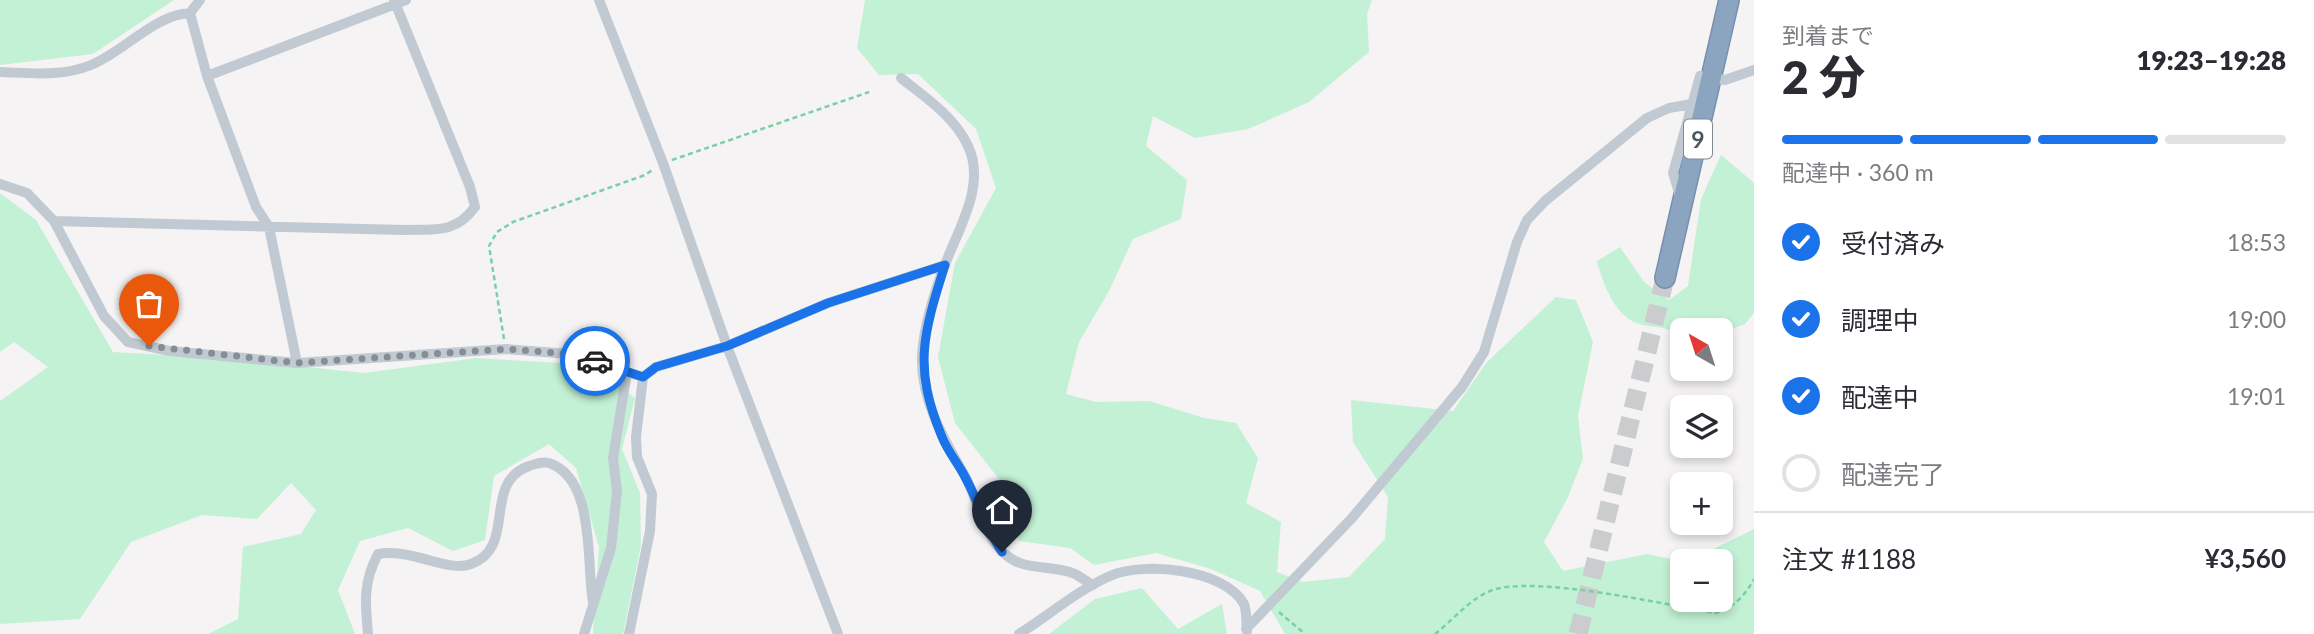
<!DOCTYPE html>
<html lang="ja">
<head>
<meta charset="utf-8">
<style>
  :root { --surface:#fff; --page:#f7f7f7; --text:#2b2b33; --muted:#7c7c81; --line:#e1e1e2; --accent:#1a73e8 }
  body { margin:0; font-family:Lato,"Noto Sans JP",sans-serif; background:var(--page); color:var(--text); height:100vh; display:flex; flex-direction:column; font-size:26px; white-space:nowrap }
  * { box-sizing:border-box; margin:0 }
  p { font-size:23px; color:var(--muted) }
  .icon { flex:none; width:38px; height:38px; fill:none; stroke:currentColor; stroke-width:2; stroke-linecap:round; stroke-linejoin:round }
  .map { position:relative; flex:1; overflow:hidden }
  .drawer { display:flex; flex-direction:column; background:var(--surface); width:560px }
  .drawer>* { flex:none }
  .needle { width:46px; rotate:321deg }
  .fabs { position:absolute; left:1670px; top:318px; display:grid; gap:14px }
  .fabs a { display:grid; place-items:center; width:63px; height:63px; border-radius:10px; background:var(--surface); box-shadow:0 4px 10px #0003; font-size:35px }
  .pin { position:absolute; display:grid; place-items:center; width:60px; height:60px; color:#fff; margin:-72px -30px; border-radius:50% 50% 50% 0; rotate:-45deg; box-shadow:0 0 7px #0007 }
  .pin .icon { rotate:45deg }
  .courier { position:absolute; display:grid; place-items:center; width:70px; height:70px; margin:-35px; border:5px solid #1a73e8; border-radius:50%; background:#fff; color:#222; box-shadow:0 2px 9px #0007 }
  .head em { font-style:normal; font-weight:800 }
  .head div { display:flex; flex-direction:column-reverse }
  .head { display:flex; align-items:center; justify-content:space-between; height:119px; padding:0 28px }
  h1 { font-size:46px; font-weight:800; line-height:52px }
  .bar { display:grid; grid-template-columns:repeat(4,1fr); gap:10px 7px; align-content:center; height:84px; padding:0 28px }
  .bar i { height:9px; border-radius:5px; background:var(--line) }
  .bar .current { background:var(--accent) }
  .bar p { grid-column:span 4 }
  .line { display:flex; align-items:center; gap:18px; padding:0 28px; border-top:2px solid var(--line) }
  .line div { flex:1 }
  ol { padding:0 28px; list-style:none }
  li { display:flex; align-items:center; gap:21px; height:77px }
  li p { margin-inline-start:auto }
  li .icon { padding:7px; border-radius:50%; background:var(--accent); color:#fff; stroke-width:4 }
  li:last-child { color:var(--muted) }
  li i { width:38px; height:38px; border:4px solid var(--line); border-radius:50% }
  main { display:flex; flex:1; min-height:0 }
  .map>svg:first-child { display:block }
  .green { fill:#c3f1d5 }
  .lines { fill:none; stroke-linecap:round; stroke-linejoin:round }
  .highway-tunnel { stroke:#caccce; stroke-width:19; stroke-dasharray:19 10; stroke-linecap:butt }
  .highway-casing { stroke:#7690ad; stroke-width:22 }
  .path { stroke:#7ad0a6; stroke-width:2.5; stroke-dasharray:5 3.5; stroke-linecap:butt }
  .street { stroke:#c1cad2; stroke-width:10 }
  .highway { stroke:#8ba5c1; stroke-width:19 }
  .done { stroke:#868d94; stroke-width:7; stroke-dasharray:0 12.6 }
  .route { stroke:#1a73e8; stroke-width:9 }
  .labels { text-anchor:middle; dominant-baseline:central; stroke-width:7; stroke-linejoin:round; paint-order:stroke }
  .shield { fill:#fff; stroke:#808990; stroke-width:2 }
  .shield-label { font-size:23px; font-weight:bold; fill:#4a5661 }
</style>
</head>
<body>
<main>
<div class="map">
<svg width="1754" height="634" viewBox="0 0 1754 634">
  <rect width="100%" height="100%" fill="#f5f3f3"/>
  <path class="green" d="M0 0H174L93 54 0 65Z
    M865 0H1372L1367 14 1369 52 1309 102 1248 129 1195 138 1153 116 1146 146 1187 180 1181 219 1133 239 1109 291 1079 342 1066 394 1096 402 1149 401 1204 418 1236 423 1258 458 1246 503 1281 522 1277 572 1303 582 1349 577 1385 539 1388 497 1353 442 1351 400 1453 411 1487 362 1556 297 1576 300 1593 342 1578 416 1583 459 1567 499 1544 542 1563 571 1647 554 1685 562H1682V600H1720V562H1687L1754 529V634H1285L1260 591 1211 569 1156 553 1094 565 1070 548 1019 541 1006 488 955 423 938 357 955 263 996 188 976 129 918 74 879 75 857 48Z
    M1721 155 1754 183V313L1745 324 1720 334V331H1682V337C1664 323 1652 330 1634 322 1614 313 1602 281 1597 261L1620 247 1644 282 1669 300 1688 286 1701 199Z
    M0 193 36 220 113 352 220 358 364 373 476 358 560 363 613 382 635 398 622 449 640 493 641 545 623 634H593L599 547 576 468 549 444 494 476 485 540 453 551 408 528 360 541 338 590 355 634H208L238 619 243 547 301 534 316 510 291 483 257 519 202 515 131 542 80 619 0 624V401L48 367 14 342 0 352Z
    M1142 588 1178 629 1222 604 1227 634H1049L1095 599Z"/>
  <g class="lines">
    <path class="highway-tunnel" d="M1578 634 1665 278"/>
    <g class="highway-casing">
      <path id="highway" d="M1665 278 1729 0"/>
    </g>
    <path class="path" d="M672 160 869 92
      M504 339 489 246 497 232 513 222 645 175 654 169
      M1279 612 1305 634
      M1435 634C1453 620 1470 599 1490 591 1530 574 1668 605 1715 613 1733 608 1745 596 1754 579"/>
    <path class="street" d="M599 0 663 163 727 346 838 634
      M190 13 207 76 256 207 269 227 297 363
      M0 72C31 73 62 77 91 65 125 51 154 15 190 13L200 0
      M207 76 406 0
      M901 78C925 97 955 117 968 146 986 184 960 226 946 262 935 290 924 324 922 355 920 398 943 438 964 474 978 499 982 534 1005 554 1024 572 1052 564 1075 574 1081 577 1087 582 1093 585
      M0 184 27 193 54 221 104 316 128 342 170 351 297 363 506 349 570 354 643 377
      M1681 199 1673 173 1700 76 1725 80 1754 70
      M54 221 404 230C435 229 455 234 475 207L470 187 394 0
      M643 377 656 367 727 346 828 303 945 265
      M1246 629 1352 518 1462 387 1484 352 1517 242 1527 220 1545 201 1647 118 1669 108 1692 104
      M368 634C365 603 363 582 378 554 412 548 448 573 471 564 518 547 481 483 529 466 536 464 541 461 549 463 596 479 586 563 593 602
      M584 634 611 548 617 491 613 458 627 372
      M629 634 650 531 652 494 637 457 636 437 643 377
      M1019 634C1049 615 1078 590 1110 576 1143 561 1225 569 1244 604 1247 611 1246 623 1247 631"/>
    <use href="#highway" class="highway"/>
  </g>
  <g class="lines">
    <path class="done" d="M149 346 297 363 506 349 570 354 595 361"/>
    <path class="route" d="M595 361 643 377 656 367 727 346 828 303 945 265C923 335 913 367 942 437 947 450 957 462 964 475 978 500 986 528 1002 552"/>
  </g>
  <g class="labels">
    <rect class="shield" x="1684" y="119.5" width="28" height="39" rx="5"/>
    <g class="shield-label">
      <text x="1698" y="139">9</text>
    </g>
  </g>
</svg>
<div class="fabs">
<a><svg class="needle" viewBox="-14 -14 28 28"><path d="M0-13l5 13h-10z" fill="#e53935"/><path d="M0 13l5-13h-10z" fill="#7c7c81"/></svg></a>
<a><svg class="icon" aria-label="layers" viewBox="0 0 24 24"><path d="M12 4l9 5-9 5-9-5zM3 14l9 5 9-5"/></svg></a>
<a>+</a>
<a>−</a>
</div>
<div class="pin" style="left:149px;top:346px;background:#ea580c"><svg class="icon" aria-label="bag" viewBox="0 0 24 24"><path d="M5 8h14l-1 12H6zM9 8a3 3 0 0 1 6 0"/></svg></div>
<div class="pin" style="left:1002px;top:552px;background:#1f2937"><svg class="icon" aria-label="home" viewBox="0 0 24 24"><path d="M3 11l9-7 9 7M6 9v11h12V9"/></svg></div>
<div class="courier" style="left:595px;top:361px"><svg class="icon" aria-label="car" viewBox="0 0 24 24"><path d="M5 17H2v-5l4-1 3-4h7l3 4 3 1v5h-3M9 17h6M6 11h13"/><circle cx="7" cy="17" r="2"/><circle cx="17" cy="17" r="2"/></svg></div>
</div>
<section class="drawer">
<div class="head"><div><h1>2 分</h1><p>到着まで</p></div><em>19:23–19:28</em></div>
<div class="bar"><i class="current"></i><i class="current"></i><i class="current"></i><i></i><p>配達中 · 360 m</p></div>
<ol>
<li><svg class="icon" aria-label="check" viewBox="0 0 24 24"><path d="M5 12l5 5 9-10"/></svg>受付済み<p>18:53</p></li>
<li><svg class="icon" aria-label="check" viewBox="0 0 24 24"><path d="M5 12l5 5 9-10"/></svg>調理中<p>19:00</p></li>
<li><svg class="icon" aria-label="check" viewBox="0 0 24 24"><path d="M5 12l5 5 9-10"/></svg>配達中<p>19:01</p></li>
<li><i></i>配達完了</li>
</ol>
<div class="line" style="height:91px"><div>注文 #1188</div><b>¥3,560</b></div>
</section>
</main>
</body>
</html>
